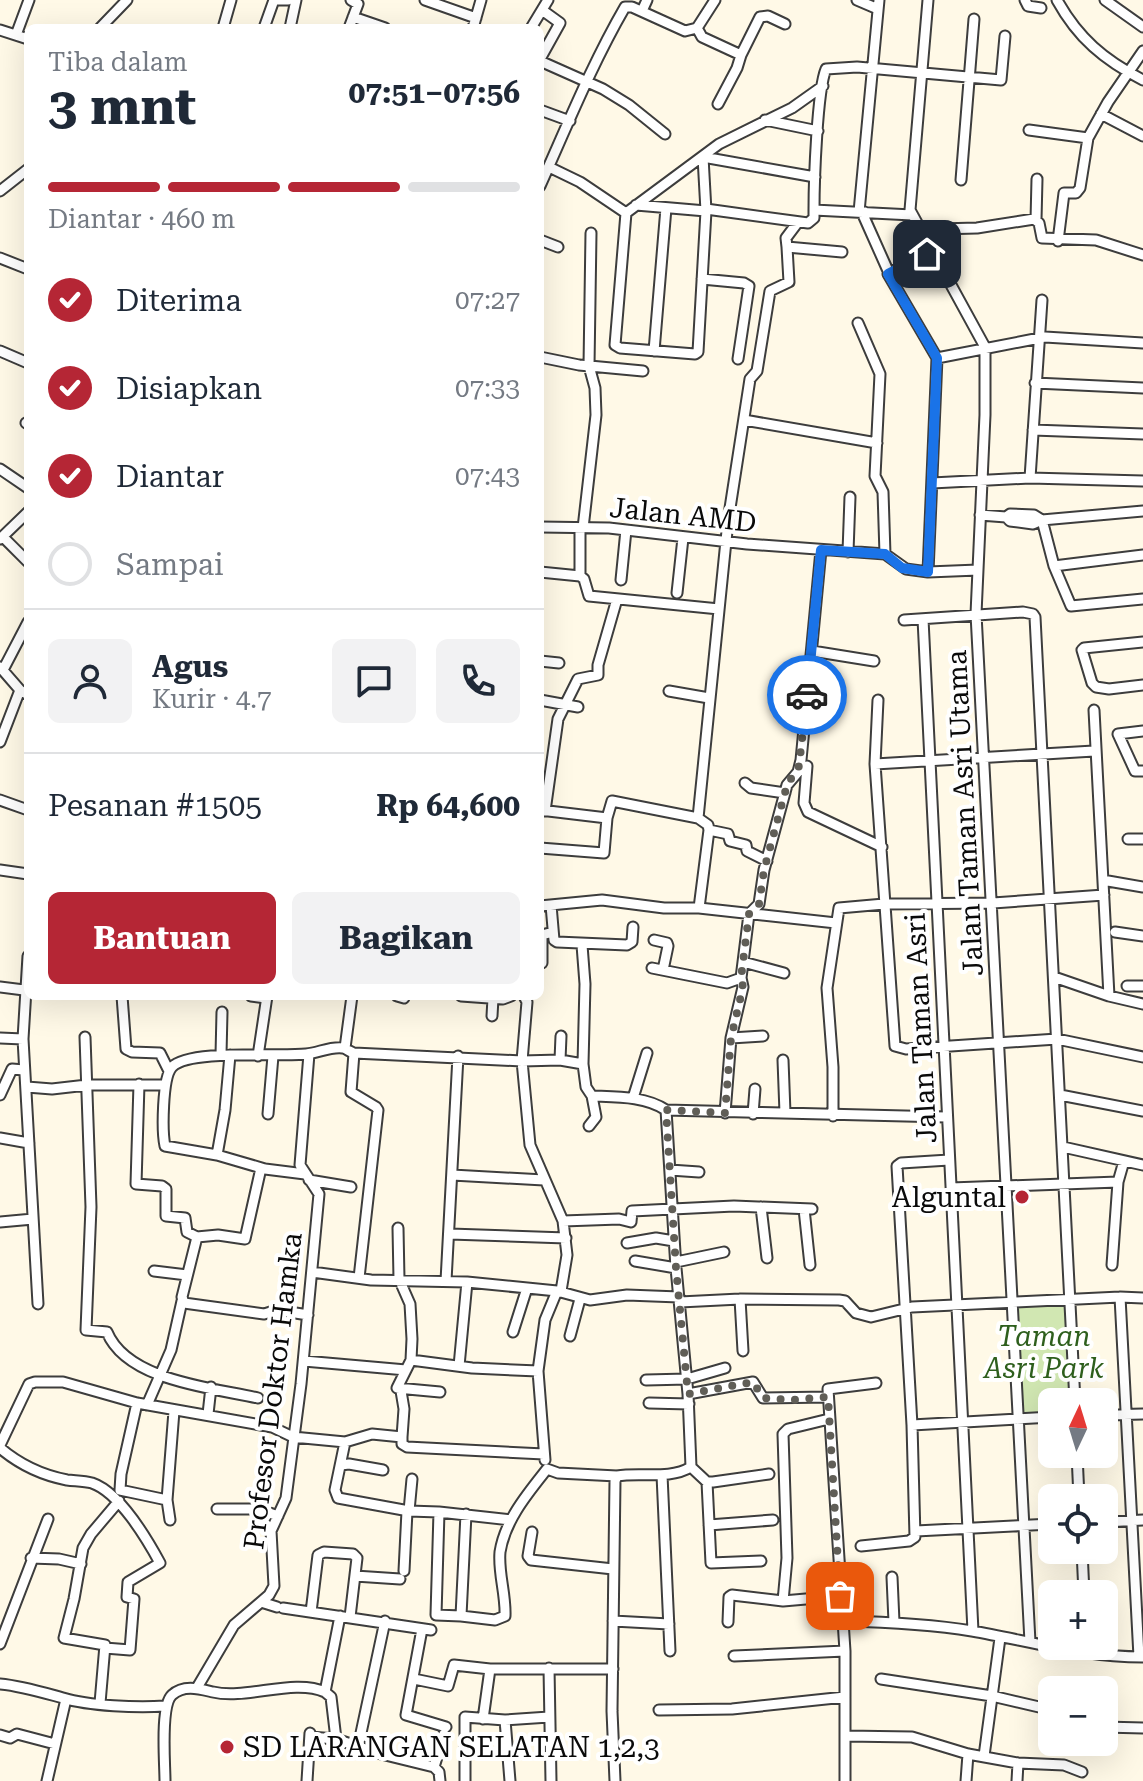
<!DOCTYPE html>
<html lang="id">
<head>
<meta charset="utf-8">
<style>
  :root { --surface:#fff; --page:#f2f2f3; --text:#1f2937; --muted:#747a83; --line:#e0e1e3; --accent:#b52635 }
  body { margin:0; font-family:"Roboto Serif",serif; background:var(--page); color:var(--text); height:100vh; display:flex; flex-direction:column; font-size:30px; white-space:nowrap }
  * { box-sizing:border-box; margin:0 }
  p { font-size:26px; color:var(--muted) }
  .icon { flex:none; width:44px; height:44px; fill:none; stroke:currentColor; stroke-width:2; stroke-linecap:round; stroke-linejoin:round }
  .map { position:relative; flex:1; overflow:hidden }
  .panel { position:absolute; left:24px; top:24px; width:520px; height:976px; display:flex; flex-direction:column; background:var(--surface); border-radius:12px; box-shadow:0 8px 32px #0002 }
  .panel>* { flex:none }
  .needle { width:52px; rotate:4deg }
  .controls { position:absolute; left:1038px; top:1388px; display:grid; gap:16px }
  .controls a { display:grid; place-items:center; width:80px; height:80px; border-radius:12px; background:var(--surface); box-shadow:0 8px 32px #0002; font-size:40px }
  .pin { position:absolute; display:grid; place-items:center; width:68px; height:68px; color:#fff; margin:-34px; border-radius:16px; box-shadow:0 4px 12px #0006 }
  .courier { position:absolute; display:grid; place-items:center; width:80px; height:80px; margin:-40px; border:6px solid #1a73e8; border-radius:50%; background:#fff; color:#222; box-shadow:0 2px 10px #0007 }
  .head em { font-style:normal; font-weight:700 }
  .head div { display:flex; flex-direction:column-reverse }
  .head { display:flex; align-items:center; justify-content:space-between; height:136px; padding:0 24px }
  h1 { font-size:52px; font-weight:700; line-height:60px }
  .bar { display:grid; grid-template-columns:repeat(4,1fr); gap:12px 8px; align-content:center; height:96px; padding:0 24px }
  .bar i { height:10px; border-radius:6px; background:var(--line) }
  .bar .current { background:var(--accent) }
  .bar p { grid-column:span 4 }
  .line { display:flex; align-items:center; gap:20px; padding:0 24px; border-top:2px solid var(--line) }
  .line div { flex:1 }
  .round { display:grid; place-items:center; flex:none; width:84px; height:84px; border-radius:12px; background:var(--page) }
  ol { padding:0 24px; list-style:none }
  li { display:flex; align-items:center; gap:24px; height:88px }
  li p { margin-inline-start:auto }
  li .icon { padding:8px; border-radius:50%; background:var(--accent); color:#fff; stroke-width:4 }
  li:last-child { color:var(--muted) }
  li i { width:44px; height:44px; border:4px solid var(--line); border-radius:50% }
  .primary-button { display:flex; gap:16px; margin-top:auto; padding:16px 24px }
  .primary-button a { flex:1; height:92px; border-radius:12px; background:var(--accent); color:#fff; font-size:32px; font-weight:700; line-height:92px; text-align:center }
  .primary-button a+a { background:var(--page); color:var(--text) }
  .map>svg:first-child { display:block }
  .green { fill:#d1e7b2 }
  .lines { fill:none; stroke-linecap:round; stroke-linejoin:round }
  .minor-casing { stroke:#3d3d3d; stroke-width:13 }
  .minor { stroke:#fff; stroke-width:9 }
  .done { stroke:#605e57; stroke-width:8; stroke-dasharray:0 14.4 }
  .route { stroke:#1a73e8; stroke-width:10 }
  .poi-dot { fill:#b52635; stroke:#fff; stroke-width:3 }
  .labels { text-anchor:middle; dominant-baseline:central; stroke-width:8; stroke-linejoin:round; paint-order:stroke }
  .street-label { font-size:28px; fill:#0a0a0a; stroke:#fff }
  .poi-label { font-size:28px; fill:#0a0a0a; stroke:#fff; text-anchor:end }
  .park-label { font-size:28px; font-style:italic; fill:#2e5f1d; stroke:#fff }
</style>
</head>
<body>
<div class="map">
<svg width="1143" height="1781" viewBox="0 0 1143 1781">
  <rect width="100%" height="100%" fill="#fff9e7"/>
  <path class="green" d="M1069 1300 1076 1402H1052V1419L1018 1421 1014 1303Z"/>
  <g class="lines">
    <g class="minor-casing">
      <path id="minor" d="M277 0H288
        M425 0 476 18
        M857 0 878 9
        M928 0 910 210 985 347V415L976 614 1030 1642
        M1025 0 1028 6 1041 8
        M1057 0C1078 38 1104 60 1143 80
        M1105 0 1143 27
        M642 11 647 0
        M353 17 385 28
        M100 28 127 0
        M223 28 231 0
        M264 28 274 0
        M290 28 296 0
        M349 28 358 4 351 0
        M473 28 481 0
        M531 28 548 0
        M697 28 702 37 741 55 737 68 718 104
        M0 30 28 39
        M16 35 29 0
        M741 55 760 17 768 16 785 24
        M540 59 560 23 542 10
        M540 61 603 89 629 105 665 134
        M540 110 570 121
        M1101 114 1143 136
        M765 120 818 131
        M1029 130 1088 138
        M549 167 580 182 626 213
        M815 177 703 157 706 211 698 352 695 354 620 348 615 345 626 213 719 144 792 108 823 86
        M961 180 974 19
        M540 186C567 126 592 64 625 7H632L685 31 697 28 715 0
        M0 191 28 169
        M636 205 706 211
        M706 209 808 223 814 218V210L912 215
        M814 210C814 183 817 90 826 69L857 67 1001 80 1005 36
        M859 212 879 0
        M865 212 864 217 889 273
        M1036 220 1037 179
        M798 222 786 238 787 247 842 252
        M923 234 939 229 977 228 1034 219 1039 223 1042 238 1096 240 1143 255
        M540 240 558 247
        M1058 241 1064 193H1076L1080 188 1088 138 1108 102 1143 51
        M932 251 888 274 937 358
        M0 258 28 269
        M702 279 744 283 749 286 738 359
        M858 323 880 374 875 476 883 492 885 554
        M0 351 28 363
        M654 351 666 208
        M540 357 579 365 643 371
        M937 358 1045 337 1143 343
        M1035 383 1143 388
        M744 420 877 443
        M26 423 28 424
        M1033 430 1143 434
        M0 469 28 488
        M1030 478 1042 300
        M932 483 1030 478 1143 481
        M980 515 1006 517 1010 514 1034 515 1042 520 1054 566 1071 606 1143 599
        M1006 517 1010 521 1033 524 1042 520 1143 511
        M540 527 609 528 747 544 885 554 906 569 928 572 978 570
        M580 528V576L584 579 589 596 719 609
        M583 528 596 415 595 388 589 366 591 233
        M3 537 28 562
        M0 539 28 512
        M848 552 850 497
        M1054 566 1143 555
        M540 572 580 576
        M928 572 937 358
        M621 580 626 530
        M677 593 683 538
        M923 619 973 1631
        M904 620 1023 612 1033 614 1035 617 1075 1402
        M1143 642 1084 648 1082 650 1092 683 1096 687 1109 689 1143 685
        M812 651 874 661
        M540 661 559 663
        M0 667 20 690 28 695
        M3 670 28 622
        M669 691 709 698
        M540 700 578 707
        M878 700 875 764 895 1046 906 1049 1057 1039 1143 1057
        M1094 710 1109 996
        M1143 731 1118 734 1135 771H1143
        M0 742 20 690
        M875 764 1094 751
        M807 766 804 803 808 812 882 847
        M745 783 751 788 785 793
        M0 800 28 810
        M540 810 607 818
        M545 811 558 719 578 679 598 675V665L617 599
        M698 818 728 521 750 379 757 371 770 291 789 282 787 247
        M709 830 728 834 730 841 746 845 747 851 767 861
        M1128 839H1143
        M540 848 604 853 607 818 612 801 698 818 708 825 709 830 699 908
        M0 870 28 874
        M1108 881 1143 887
        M551 905 554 940 557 942 627 945 632 942 633 927
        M540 906 602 900 664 908H699L836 923
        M1115 932 1143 936
        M654 940 667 943 668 946 663 970
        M582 945 585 984 583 1064 586 1087 592 1096C616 1097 645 1096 666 1110L946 1117
        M28 956 23 1039 38 1304
        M743 962 784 973
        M542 963V935L553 932
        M652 968 727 983 741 978
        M1054 977 1109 996 1143 1004
        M1127 986H1143
        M0 987 24 990
        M122 996 126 1049 132 1052 160 1053 169 1071
        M251 996 266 998
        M397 996 404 998
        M461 996 503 999 511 996
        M524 996 527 1002 522 1061 530 1145 563 1221 567 1255 561 1291
        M492 1016 493 998
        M85 1037 91 1207 86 1330 107 1332C127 1381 214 1388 258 1398
        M0 1038 23 1039
        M731 1038 763 1036
        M345 1048 352 996
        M354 1053 351 1092 376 1107 378 1110 359 1278
        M221 1055 222 1012
        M258 1056 267 996
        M560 1060 561 1036
        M783 1060 785 1113
        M139 1084 136 1184 162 1186 166 1189V1216L185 1218 187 1232 197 1237
        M27 1087 52 1089 87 1085H165
        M0 1095 12 1069 24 1070
        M1060 1095 1143 1111
        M633 1098 647 1053
        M666 1110 676 1268 688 1394 691 1467
        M725 1113 731 1038 743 987 741 978 749 914 759 904 764 870 787 785 798 772 801 760 821 550
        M268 1114 273 1056
        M753 1114 755 1089
        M833 1116V1067L827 988 839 908 884 904 993 903 1104 895
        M589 1126 596 1117 592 1096
        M0 1138 29 1143
        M1063 1147 1143 1165
        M217 1155 225 1110 230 1055
        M670 1170 699 1172
        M305 1174 265 1169 217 1155 165 1146C162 1132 162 1078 172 1067 189 1049 279 1057 306 1054 318 1053 331 1046 343 1048 347 1049 350 1052 354 1053L522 1061 560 1060 583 1064
        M452 1175 544 1180
        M309 1180 351 1187
        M951 1188 1118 1182 1124 1161
        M761 1207 767 1258
        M804 1209 810 1265
        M563 1221 619 1219 631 1222 632 1211 734 1206 812 1209
        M0 1222 33 1219
        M398 1228 399 1279 410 1304 412 1339 411 1360 397 1388 440 1392
        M450 1234 566 1238
        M197 1237 182 1297 184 1303 264 1314 277 1310 308 1315
        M197 1237 218 1235 245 1239 261 1168
        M627 1243 656 1238 674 1241
        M635 1261 676 1268
        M676 1262 724 1252
        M1112 1265 1118 1182
        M154 1271 187 1275
        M312 1272 371 1280 467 1282 557 1291 590 1300 627 1295 679 1297
        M446 1281 458 1056
        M1120 1297 1139 1657
        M740 1299 743 1351
        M680 1302 740 1299 839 1300 845 1301 856 1313 871 1317 912 1307 1120 1297 1143 1298
        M513 1332 527 1288
        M570 1336 580 1299
        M411 1360 472 1368 538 1371
        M304 1361 406 1370
        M459 1366 467 1282
        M646 1380 687 1379 725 1368
        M401 1391 404 1409 402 1437
        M688 1394 753 1382 763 1398 828 1397
        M137 1403 121 1474 120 1490 167 1500
        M649 1403 689 1404
        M147 1405 171 1350 182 1301
        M208 1414 211 1387
        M1104 1415 1143 1414
        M912 1425 1052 1417
        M345 1442 335 1490 338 1498 409 1511 439 1512
        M0 1445 29 1384 35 1382H63L137 1403 272 1427 293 1437 345 1442 372 1434 402 1437V1444L407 1447 544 1454
        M0 1448C20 1465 41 1475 67 1480 75 1481 84 1481 92 1483 119 1492 147 1539 160 1563L128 1582 127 1597 134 1599 130 1650 105 1648
        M1077 1454 1079 1498
        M545 1460 538 1371 545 1320 557 1291
        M341 1465 349 1464 383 1470
        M691 1467 707 1482H713L769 1474
        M547 1469 558 1473 617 1476
        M662 1475 670 1651
        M707 1482 711 1563 761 1561
        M217 1509H258L278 1516
        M409 1511 412 1479
        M466 1514 461 1616 436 1615 439 1512 511 1520
        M170 1520 167 1500 174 1411
        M1104 1522 1143 1520
        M709 1525 773 1520
        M916 1531 1052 1524
        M532 1532 528 1556 531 1560 613 1569
        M861 1546 909 1541 915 1537 912 1425 897 1166 901 1163 949 1160
        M1082 1550 1084 1594
        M31 1558 59 1559 81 1564
        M404 1571 407 1511
        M355 1576 400 1579
        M892 1577 894 1622
        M783 1601 787 1558 783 1434 788 1429 829 1419
        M261 1602 277 1607
        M283 1608 431 1630
        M311 1612 318 1555 324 1552 353 1554 357 1558 350 1617
        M340 1616 325 1692 331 1697 336 1739 377 1753 434 1767 439 1772 440 1781
        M461 1616 495 1620 505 1616C506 1594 498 1573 500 1552 505 1520 528 1493 547 1469
        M613 1621 669 1624
        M843 1621C886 1622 930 1624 972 1631 1029 1641 1085 1657 1143 1657
        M728 1622 729 1597 732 1595 783 1601 840 1596
        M422 1629 406 1715 446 1727
        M0 1644 48 1519
        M734 1656 845 1651
        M549 1668 551 1781
        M414 1679 448 1686 454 1665 490 1669H613
        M881 1679 992 1696 1052 1710
        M0 1684C22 1686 41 1692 63 1698 89 1706 138 1708 165 1706
        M198 1686 234 1625 269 1595 274 1586 271 1531 286 1498 301 1384 319 1194 300 1165 309 1054
        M100 1703 105 1645 64 1638 74 1599 83 1548 91 1534 119 1501
        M659 1710 732 1709 845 1697
        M483 1719 490 1669
        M505 1720 510 1781
        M1104 1727 1143 1728
        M0 1735 10 1738 17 1734 55 1744
        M846 1736 912 1737 968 1754 1018 1763 1064 1765 1082 1772
        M310 1737 336 1739
        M358 1747 385 1621
        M984 1756 1000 1638
        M434 1767 444 1734
        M47 1781 66 1699
        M165 1781C165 1763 160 1706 172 1695 184 1684 200 1689 213 1692 246 1700 294 1678 325 1692
        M307 1781 310 1733
        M465 1781V1717L505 1720 549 1717
        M615 1781 612 1711 615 1481 617 1476C641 1472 669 1480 691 1467
        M845 1781V1651L828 1389 876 1383
        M966 1781 968 1754
        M1017 1781 1018 1763"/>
    </g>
    <use href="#minor" class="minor"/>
  </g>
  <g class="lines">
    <path class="done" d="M807 695 799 766 787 785 764 870 759 904 749 914 741 978 743 987 731 1038 725 1113 666 1110 676 1268 688 1394 753 1382 763 1398 792 1400 828 1397 840 1596"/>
    <path class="route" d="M807 695 821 550 885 554 902 568 928 572 937 358 888 274 927 254"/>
  </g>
  <g class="poi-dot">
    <circle cx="1022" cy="1197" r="8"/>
    <circle cx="227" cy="1747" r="8"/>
  </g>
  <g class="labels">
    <g class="street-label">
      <text transform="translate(683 515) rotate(6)">Jalan AMD</text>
      <text transform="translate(965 813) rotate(-93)">Jalan Taman Asri Utama</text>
      <text transform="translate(921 1028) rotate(-93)">Jalan Taman Asri</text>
      <text transform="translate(273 1391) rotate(-83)">Profesor Doktor Hamka</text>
    </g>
    <g class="poi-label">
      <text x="1006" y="1197">Alguntal</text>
      <text x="243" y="1747" text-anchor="start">SD LARANGAN SELATAN 1,2,3</text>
    </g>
    <g class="park-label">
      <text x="1044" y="1336">Taman<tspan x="1044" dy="32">Asri Park</tspan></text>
    </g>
  </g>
</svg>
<div class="controls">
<a><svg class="needle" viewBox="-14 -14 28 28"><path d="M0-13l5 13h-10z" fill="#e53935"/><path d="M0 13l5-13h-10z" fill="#747a83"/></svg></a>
<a><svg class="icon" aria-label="locate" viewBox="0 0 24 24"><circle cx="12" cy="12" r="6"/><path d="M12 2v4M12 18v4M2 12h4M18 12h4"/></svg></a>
<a>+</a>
<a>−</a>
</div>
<div class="pin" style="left:840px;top:1596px;background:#ea580c"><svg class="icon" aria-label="bag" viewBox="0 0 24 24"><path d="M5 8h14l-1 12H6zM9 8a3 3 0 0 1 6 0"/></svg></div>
<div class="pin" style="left:927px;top:254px;background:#1f2937"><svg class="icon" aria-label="home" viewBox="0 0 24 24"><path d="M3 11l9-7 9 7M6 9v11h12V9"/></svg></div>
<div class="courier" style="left:807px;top:695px"><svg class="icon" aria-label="car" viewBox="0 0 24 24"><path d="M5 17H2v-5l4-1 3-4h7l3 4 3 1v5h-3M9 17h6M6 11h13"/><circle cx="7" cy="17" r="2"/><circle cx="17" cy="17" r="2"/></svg></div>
<section class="panel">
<div class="head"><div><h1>3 mnt</h1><p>Tiba dalam</p></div><em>07:51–07:56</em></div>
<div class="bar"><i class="current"></i><i class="current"></i><i class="current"></i><i></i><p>Diantar · 460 m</p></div>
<ol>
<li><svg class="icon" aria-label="check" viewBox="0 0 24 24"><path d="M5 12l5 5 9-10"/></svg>Diterima<p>07:27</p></li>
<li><svg class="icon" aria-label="check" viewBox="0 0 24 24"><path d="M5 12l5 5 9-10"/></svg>Disiapkan<p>07:33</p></li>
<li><svg class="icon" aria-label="check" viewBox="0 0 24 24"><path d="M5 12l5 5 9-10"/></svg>Diantar<p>07:43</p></li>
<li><i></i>Sampai</li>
</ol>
<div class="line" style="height:144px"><a class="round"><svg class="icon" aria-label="person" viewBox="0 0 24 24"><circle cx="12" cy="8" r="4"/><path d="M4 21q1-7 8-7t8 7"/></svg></a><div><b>Agus</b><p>Kurir · 4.7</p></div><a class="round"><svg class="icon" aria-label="chat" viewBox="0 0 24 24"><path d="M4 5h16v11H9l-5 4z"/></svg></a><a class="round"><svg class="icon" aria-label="phone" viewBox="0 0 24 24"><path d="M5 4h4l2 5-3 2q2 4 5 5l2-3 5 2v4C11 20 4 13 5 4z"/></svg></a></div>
<div class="line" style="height:104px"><div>Pesanan #1505</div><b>Rp 64,600</b></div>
<div class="primary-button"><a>Bantuan</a><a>Bagikan</a></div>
</section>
</div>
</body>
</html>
